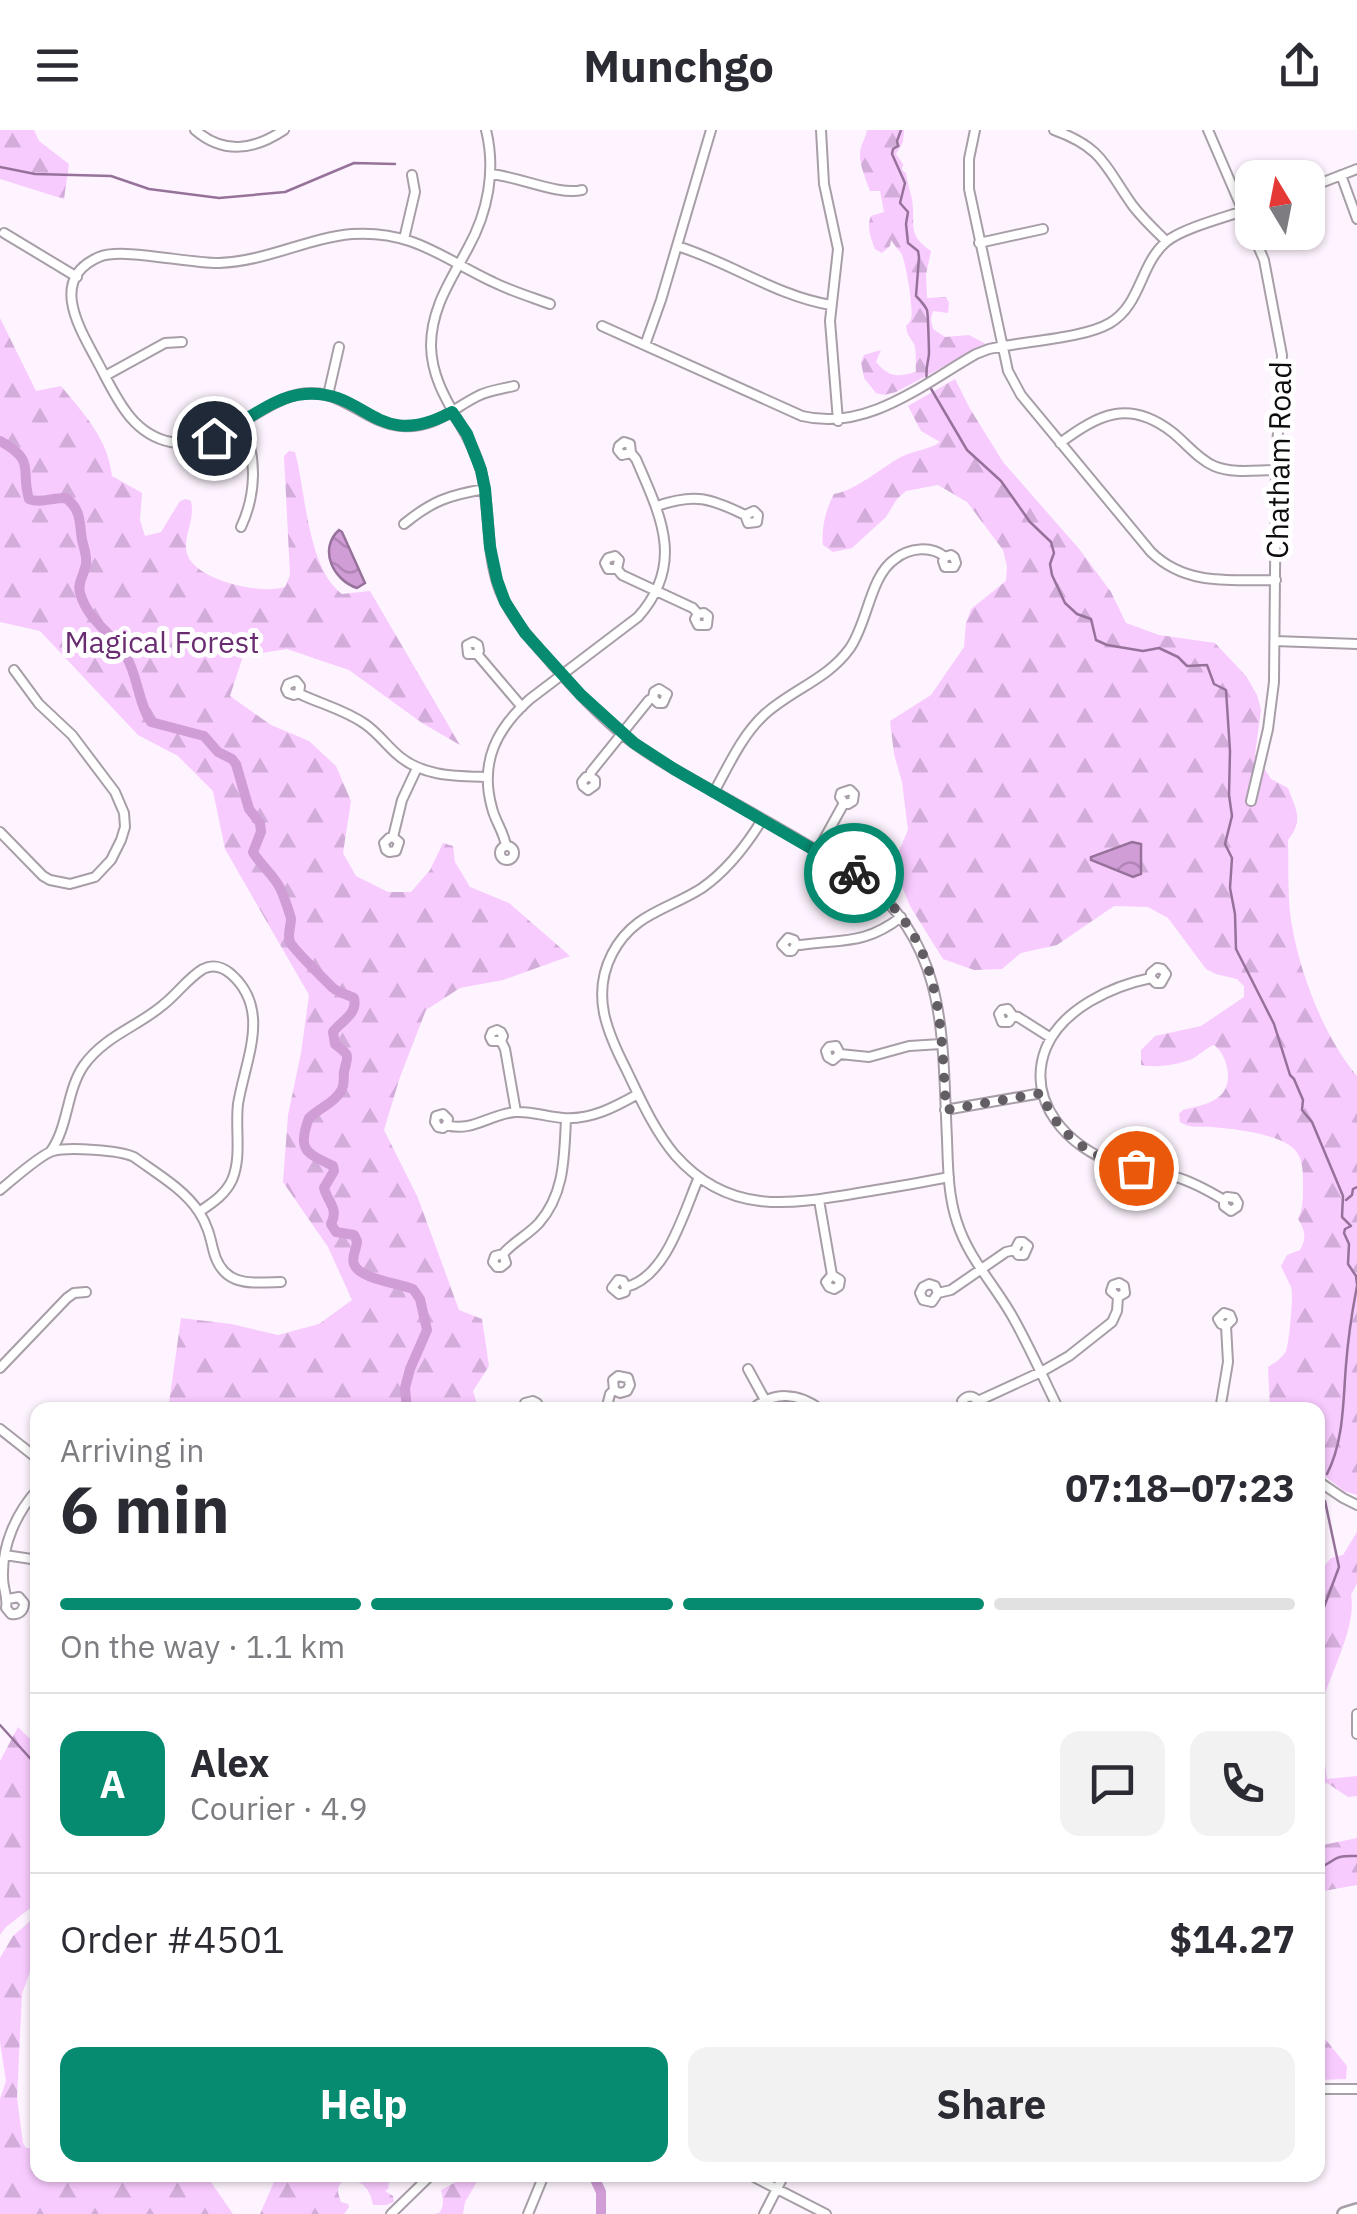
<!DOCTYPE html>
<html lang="en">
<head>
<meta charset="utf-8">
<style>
  :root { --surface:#fff; --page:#f2f2f3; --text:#2b2b33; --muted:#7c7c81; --line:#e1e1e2; --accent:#068b70 }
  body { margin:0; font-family:"IBM Plex Sans",sans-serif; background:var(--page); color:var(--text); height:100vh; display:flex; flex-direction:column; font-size:38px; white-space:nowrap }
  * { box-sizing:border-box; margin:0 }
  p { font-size:32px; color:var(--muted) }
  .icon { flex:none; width:55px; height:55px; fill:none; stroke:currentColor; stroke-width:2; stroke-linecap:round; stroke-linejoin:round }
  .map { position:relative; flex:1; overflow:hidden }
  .drawer { position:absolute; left:30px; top:1272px; width:1295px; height:780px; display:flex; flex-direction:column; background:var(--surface); border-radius:20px; box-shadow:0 2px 8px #0004 }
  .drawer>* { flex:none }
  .needle { width:65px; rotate:350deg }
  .controls { position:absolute; left:1235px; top:30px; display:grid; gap:20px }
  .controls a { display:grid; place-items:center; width:90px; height:90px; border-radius:20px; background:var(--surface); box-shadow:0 2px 8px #0004; font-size:50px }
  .pin { position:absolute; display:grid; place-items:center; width:85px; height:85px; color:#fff; margin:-42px; border:5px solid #fff; border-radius:50%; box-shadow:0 2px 10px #0007 }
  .courier { position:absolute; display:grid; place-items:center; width:100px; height:100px; margin:-50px; border:8px solid #068b70; border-radius:50%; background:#fff; color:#222; box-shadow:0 2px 12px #0007 }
  .overview em { font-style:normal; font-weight:700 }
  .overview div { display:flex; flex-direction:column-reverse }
  .overview { display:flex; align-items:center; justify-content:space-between; height:170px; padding:0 30px }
  h1 { font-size:65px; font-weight:700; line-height:75px }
  .bar { display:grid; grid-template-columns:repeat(4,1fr); gap:15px 10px; align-content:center; height:120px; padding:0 30px }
  .bar i { height:12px; border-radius:8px; background:var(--line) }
  .bar .on { background:var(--accent) }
  .bar p { grid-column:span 4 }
  .line { display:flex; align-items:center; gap:25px; padding:0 30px; border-top:2px solid var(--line) }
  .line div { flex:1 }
  .round { display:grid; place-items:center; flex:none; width:105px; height:105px; border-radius:20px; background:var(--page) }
  .cta { display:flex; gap:20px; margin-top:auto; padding:20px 30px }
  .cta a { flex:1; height:115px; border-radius:20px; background:var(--accent); color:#fff; font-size:40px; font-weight:700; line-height:115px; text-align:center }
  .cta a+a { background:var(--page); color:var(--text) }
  header { display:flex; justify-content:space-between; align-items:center; height:130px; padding:0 30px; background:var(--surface); font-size:45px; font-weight:700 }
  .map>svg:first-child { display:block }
  .forest { fill:url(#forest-firs) }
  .water { fill:url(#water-waves); stroke:#96729b; stroke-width:2.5 }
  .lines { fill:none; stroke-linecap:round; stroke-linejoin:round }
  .stream { stroke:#96729b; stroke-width:2.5 }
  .river { stroke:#d09dd6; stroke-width:10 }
  .minor-casing { stroke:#a79ea8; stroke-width:12 }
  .highway-casing { stroke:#a79ea8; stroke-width:16 }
  .minor { stroke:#fff; stroke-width:8 }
  .highway { stroke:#fff; stroke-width:11 }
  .done { stroke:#635d64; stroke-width:10; stroke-dasharray:0 18 }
  .route { stroke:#068b70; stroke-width:12 }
  .labels { text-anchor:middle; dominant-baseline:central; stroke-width:10; stroke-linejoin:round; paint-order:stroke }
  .street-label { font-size:30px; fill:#0f0c10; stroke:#fff }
  .park-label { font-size:30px; fill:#692c71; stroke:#fff }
</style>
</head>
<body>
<header><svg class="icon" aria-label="menu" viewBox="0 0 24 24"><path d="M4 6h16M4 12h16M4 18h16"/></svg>Munchgo<svg class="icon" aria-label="share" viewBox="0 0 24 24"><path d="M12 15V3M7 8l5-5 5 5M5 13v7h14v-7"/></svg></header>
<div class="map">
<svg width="1357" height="2084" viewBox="0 0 1357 2084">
  <defs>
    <pattern id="forest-firs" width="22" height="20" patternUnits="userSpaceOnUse" patternTransform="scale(2.5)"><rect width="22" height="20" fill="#f8cbfe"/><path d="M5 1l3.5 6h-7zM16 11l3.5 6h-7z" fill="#d3add9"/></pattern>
    <pattern id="water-waves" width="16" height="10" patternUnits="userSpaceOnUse" patternTransform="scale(2.5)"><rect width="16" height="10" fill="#d09dd6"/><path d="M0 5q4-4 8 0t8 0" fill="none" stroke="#b186b7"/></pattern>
  </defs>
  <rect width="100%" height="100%" fill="#fef4ff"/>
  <path class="forest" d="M0 0H34L39 11 69 34 64 69 0 49Z
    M867 0H904L903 12 896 24 903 34 902 40 906 43C907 52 910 60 912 69 916 95 906 104 931 121L926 145 927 168 946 167 949 173 948 183 933 181 931 189 933 199 945 207 969 205 986 214 896 262 884 265 876 263 864 248 861 232 864 225 881 220 876 232C890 248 897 247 916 242 915 234 917 222 914 214 910 207 907 205 906 196 908 194 910 192 911 189 914 181 906 131 901 123 898 119 894 115 891 110L890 116 882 123 875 119C871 108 866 97 871 86L884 82 880 61H870C866 49 857 31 861 17 863 11 866 6 867 0Z
    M0 188 36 261 61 256C84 284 108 309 112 346L142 363 140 390 145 406 161 402 180 371 186 369 191 371C195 389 185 403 186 419 189 450 261 465 285 457L290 445 284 326 289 321 295 322C306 362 307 438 342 464L370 461 460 615 422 593 349 540 287 519 243 526 230 566 271 595 309 611 336 636 351 671 343 723 356 746 388 762H411L430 740 443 713 453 716 455 732 470 757 509 773 570 826 503 850 460 858 426 880 400 947 384 1000 418 1068 459 1180 482 1189 489 1236 473 1261 479 1280H168L181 1188 231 1194 278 1205 319 1194 352 1170 328 1117 283 1052 288 985 301 923 309 865 225 719 213 661 178 626 138 605 40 501 0 492Z
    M955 249 969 277 1003 332 1080 420 1111 462 1126 493 1159 505 1215 513 1246 546 1257 565 1261 580 1255 624 1271 649 1288 658C1296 680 1304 689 1288 710 1289 738 1287 769 1292 796 1301 846 1324 907 1357 946V1365L1344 1361 1318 1341V1280H1270L1268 1237C1275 1233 1282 1228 1286 1221 1289 1214 1294 1163 1291 1157 1288 1150 1284 1143 1281 1136L1287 1125 1300 1120C1307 1108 1305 1100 1298 1089 1304 1077 1303 1063 1303 1050 1303 1039 1302 1028 1295 1020 1279 1003 1233 999 1211 997 1199 996 1191 999 1180 992L1179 984 1183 980C1195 977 1212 974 1221 965 1234 952 1227 924 1214 915 1205 918 1200 925 1192 929 1177 935 1157 938 1141 935V920L1155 906 1201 896 1244 867V856L1237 849 1216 844 1206 839 1168 788 1148 777 1114 776 1057 815 1021 823 1002 839 974 840 943 829 910 776 900 752 898 723 908 700 902 652 894 624 890 591 931 565 964 517 966 493 971 479 1006 451 1007 437 1003 420 967 372 938 355 906 361 897 369 886 387 852 418 833 422 823 415C821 398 826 379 834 364 859 359 880 338 903 326 916 320 929 320 940 312L921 301 908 276Z
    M1357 1402V1453L1351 1465C1357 1497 1330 1543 1321 1577 1317 1594 1325 1629 1327 1649L1357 1646V1666L1348 1667 1327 1653 1318 1658V1511L1319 1507 1318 1443 1331 1428 1343 1425Z
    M18 1597 37 1616V1773L6 1797 0 1805V1631Z
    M1357 1708V1755L1318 1762V1716Z
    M37 1785V1822L22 1864 17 1968 23 2013 26 2018H37L38 2045H206L233 2084H0V1969L6 1951 0 1912V1828L13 1806Z
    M1318 1900 1347 1936 1346 1949 1318 1950Z
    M277 2045H379L389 2052 388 2059 385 2061 393 2066 394 2072 386 2075H373C370 2058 362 2050 345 2049 336 2057 337 2061 341 2072L348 2074 349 2077 344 2084H260Z
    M463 2045H481L465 2072 463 2084H433L439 2083C445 2075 443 2070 441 2060L463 2048Z"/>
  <path class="water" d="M339 400 342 402 365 453 357 458C333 450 318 419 339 400Z
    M1132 712 1141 714V744L1133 747 1091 730V727Z"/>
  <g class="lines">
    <path class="stream" d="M901 0 897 11 898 16 893 19 892 24 905 53 900 73 908 82 906 94 908 113 918 121 919 127 916 166C919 169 925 176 927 180 928 182 929 220 929 224 928 234 925 239 927 250
      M0 37 35 44 111 46 149 59 219 68 285 62 354 33 395 34
      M930 257 967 320 1001 351 1030 392 1051 412 1054 423 1050 434 1052 445 1065 473 1077 484 1091 489 1096 510 1107 515 1143 521 1159 518 1178 527 1187 536 1207 535 1214 554 1226 560 1230 621 1229 665 1232 686 1225 714 1232 728 1230 758 1235 784 1236 819 1274 894 1290 945 1294 949 1303 970 1302 980 1312 992 1343 1066 1342 1087 1351 1096 1345 1099 1344 1103 1349 1114 1348 1134 1356 1146 1357 1154
      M1346 1070 1352 1065 1353 1059 1357 1057
      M1327 1344C1344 1311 1343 1271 1346 1235 1348 1209 1352 1182 1357 1156
      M1318 1493 1339 1437 1325 1371
      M0 1595 38 1637
      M1318 1738C1338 1731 1330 1725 1357 1726"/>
    <path class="river" d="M0 311C37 331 20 340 29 369 40 374 54 367 66 368 82 381 79 392 82 410 84 418 87 426 86 433 85 444 77 452 80 463 89 493 111 501 126 526 138 546 138 573 151 592L204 606 218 622 232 629 236 634 249 679 260 693 261 702 253 722C261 736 275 746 281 760 283 764 291 787 291 789 291 797 287 804 290 812 293 819 326 851 333 858 339 863 347 864 354 868 358 884 341 891 333 902L335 914C351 927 348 923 344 942 343 949 345 952 342 959 336 972 319 978 309 988 296 1022 308 1023 333 1036L334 1041 324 1058C328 1073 339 1078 331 1094L336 1102 354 1105 357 1111C357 1118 351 1127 354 1134 359 1149 399 1153 413 1159L420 1169 427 1200 410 1239 405 1258 407 1280
      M593 2045 601 2062V2084"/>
    <g class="minor-casing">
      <path id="minor" d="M195 0C224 25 254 20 284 0
        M486 0C496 40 488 82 468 118 451 150 431 178 431 216 432 265 469 296 481 341 491 381 485 422 500 461 512 490 533 512 553 535 575 559 597 584 623 605 651 627 682 644 713 661 764 690 816 718 864 750 949 817 942 911 947 1009 948 1037 948 1065 957 1092 968 1127 993 1153 1011 1184 1029 1215 1043 1248 1059 1280
        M821 0 824 54 838 119 830 191 838 291
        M975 0 969 29V59L1008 241 1021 265 1151 422C1186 456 1230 450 1276 450
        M1054 0C1104 18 1105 37 1133 76 1143 89 1155 100 1166 111
        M1208 0 1264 130 1282 225 1276 340 1274 552 1268 599 1251 671
        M490 44C518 46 559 66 582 60
        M1341 45 1357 89
        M1308 58 1357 39
        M4 103 77 147
        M404 109 415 62 412 45
        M979 113 1043 99
        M677 116C730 132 776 166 831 175
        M602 196 802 286C867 302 923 254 976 224L989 219C1022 211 1083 209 1110 193 1141 175 1140 134 1166 112 1182 98 1230 86 1252 78
        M645 215 661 170 711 0
        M105 246 165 213 182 212
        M514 256C502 259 489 260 478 266 452 279 433 299 402 296 359 293 339 250 289 267 249 281 217 321 171 312 130 304 115 264 97 231 80 199 48 149 99 127 122 117 190 134 219 133 268 131 307 108 352 104 413 100 442 128 493 152 511 161 531 167 550 174
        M328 265 339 217
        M241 293C258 325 256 365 241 397
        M1060 313C1099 284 1129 269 1172 302 1186 313 1198 329 1214 336 1233 344 1256 340 1276 340
        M657 376C695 363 710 368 745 385L754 381 758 385 757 392 748 393 745 385
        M404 394C432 371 449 365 485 359
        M617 439H608L605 433 608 428 615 426 619 430 617 439 622 445 693 478 698 484 695 489 698 495H707L708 486 704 483 698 484
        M1275 511 1357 514
        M477 524H468L467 515 473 512 478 515 479 521 477 524 522 577
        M299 563 294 565 288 563 286 559 288 554 296 551 300 556 299 563 302 565C324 575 345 580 365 594 378 603 387 616 399 626 424 647 457 646 488 647
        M590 647H586L582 652 583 656 588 660 595 655V650L590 647 591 642 649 570 653 568 658 573H663L667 564 659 559 654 562 653 568
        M714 662C729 635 742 605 765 584 793 559 828 549 850 518 868 492 870 446 895 429 909 418 931 415 945 427L943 431 945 437H954L956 433 954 427 951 425 945 427
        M762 690C746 716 728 740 702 758 668 780 633 783 612 824 591 865 607 902 626 939 640 968 654 1000 675 1025 728 1085 788 1075 858 1063 889 1058 919 1053 949 1047
        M0 702 43 746 50 750 70 754 95 747 111 730 121 710 125 697 124 683 115 662 72 605 39 574 14 540
        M393 707 399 712 396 721 389 722 386 720 384 713 389 708 393 707 402 670 417 638
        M500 723a7 7 0 1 1 14 0a7 7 0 1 1-14 0Z
        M506 716C504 702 495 691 492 678 479 632 497 598 530 569L638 487C686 433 660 385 636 329L631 323 622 325 618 320 619 316 624 312 630 314 631 323
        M817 722 844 673 848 674 853 671 854 664 850 660 841 663 840 667 844 673
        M796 815 792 821H788L782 815 788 808 794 810 796 815H800C842 809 865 815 901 787
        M1151 848 1156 853H1161L1166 844 1162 839 1157 838 1151 843V848C1112 856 1062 879 1046 918 1025 971 1068 1018 1117 1034 1136 1040 1157 1040 1176 1047 1193 1052 1209 1061 1224 1070V1076L1231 1081 1237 1077 1238 1073 1235 1068 1227 1067 1224 1070
        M1013 886 1008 879 1002 880 999 884 1002 892H1009L1013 886 1018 887 1051 908
        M501 911 503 906 501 902 497 900 492 902 490 907 492 911H501L505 919 516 982
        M840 924 833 930 828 927 826 921 829 917 836 916 840 924 869 927 909 916 941 914
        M945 980 1042 963
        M447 995 443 998 438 997 435 992 436 986 443 984 448 989 447 995C471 1003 492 983 516 982 532 981 547 987 563 988 591 990 615 977 638 964
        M51 1021C69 995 66 961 84 935 105 906 137 897 163 875 177 864 188 848 203 839 213 834 223 837 231 844 272 880 245 930 238 974 235 999 242 1027 232 1050 225 1065 212 1073 199 1082
        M0 1060C11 1051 41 1024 53 1021 68 1017 120 1020 134 1027 156 1043 184 1059 199 1082 207 1094 210 1106 213 1119 222 1157 249 1153 281 1152
        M819 1070 832 1145 826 1152 829 1157 834 1159 839 1156 840 1150 832 1145
        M503 1124 506 1133 501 1137H497L493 1132 495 1126 503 1124C513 1112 528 1105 539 1093 565 1063 564 1027 566 989
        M626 1157 625 1162 619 1164 612 1158 618 1150 623 1151 626 1157C667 1147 684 1081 699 1047
        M938 1163 935 1156 929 1154 923 1157 920 1163 923 1170 932 1172 938 1163 951 1160 1006 1122 1015 1120 1018 1125H1024L1028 1116 1023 1112H1019L1015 1120
        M0 1238 67 1168 74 1163 86 1162
        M748 1239 765 1270
        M522 1280 525 1273 533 1271 537 1273 540 1280H545
        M606 1280 610 1264 614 1260 613 1250 618 1246 628 1248 630 1255 627 1261 620 1263 614 1260
        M751 1280C773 1261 799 1262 821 1280
        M962 1280V1271C967 1265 973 1265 978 1271L1041 1242 1069 1226 1112 1192 1117 1181 1118 1167 1125 1163 1124 1156 1119 1153 1113 1155 1111 1161 1118 1167
        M1220 1280 1228 1232 1226 1196 1232 1190 1230 1185 1224 1183 1218 1189 1221 1194 1226 1196
        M0 1299 38 1329
        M1318 1351 1343 1368 1357 1375
        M5 1425 38 1430
        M8 1469 19 1467 24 1473C24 1481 19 1485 11 1484L6 1478C8 1467 3 1459 3 1447 2 1415 16 1383 38 1359
        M1357 1584V1604
        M1318 1959H1357
        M750 2045 826 2084
        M391 2084 431 2045
        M528 2084 544 2045
        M764 2084 784 2045"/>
    </g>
    <g class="highway-casing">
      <path id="highway" d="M1344 2084 1357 2080"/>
    </g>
    <use href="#minor" class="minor"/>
    <use href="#highway" class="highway"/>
  </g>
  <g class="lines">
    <path class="done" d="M854 743C943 803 940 884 946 980L1042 963C1055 1005 1094 1030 1136 1038"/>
    <path class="route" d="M214 308C243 294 273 266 305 264 368 259 375 323 452 282L467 304 481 340 485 359 490 417 497 450 505 472 525 503 581 565 634 613 674 639 854 743"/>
  </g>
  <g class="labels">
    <g class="street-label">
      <text transform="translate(1278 330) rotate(-89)">Chatham Road</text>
    </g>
    <g class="park-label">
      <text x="162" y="511">Magical Forest</text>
    </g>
  </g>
</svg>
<div class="controls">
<a><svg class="needle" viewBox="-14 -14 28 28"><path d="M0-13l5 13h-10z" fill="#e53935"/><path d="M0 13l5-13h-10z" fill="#7c7c81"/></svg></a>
</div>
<div class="pin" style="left:1136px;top:1038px;background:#ea580c"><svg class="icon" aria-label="bag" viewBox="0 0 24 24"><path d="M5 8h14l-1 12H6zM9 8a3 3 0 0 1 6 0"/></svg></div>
<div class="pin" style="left:214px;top:308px;background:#1f2937"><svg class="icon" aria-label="home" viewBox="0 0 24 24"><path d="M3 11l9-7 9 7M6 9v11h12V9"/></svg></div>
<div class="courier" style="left:854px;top:743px"><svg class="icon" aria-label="bike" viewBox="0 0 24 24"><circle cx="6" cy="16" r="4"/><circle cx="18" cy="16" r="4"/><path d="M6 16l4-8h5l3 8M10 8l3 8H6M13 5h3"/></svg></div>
<section class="drawer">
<div class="overview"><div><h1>6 min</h1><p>Arriving in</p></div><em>07:18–07:23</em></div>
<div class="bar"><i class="on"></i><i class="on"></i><i class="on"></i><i></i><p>On the way · 1.1 km</p></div>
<div class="line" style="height:180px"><b class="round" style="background:var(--accent);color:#fff">A</b><div><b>Alex</b><p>Courier · 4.9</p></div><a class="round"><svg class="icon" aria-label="chat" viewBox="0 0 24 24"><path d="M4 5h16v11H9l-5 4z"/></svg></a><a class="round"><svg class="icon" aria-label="phone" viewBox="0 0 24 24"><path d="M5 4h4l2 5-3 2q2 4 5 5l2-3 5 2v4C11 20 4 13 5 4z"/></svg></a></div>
<div class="line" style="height:130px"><div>Order #4501</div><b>$14.27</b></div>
<div class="cta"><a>Help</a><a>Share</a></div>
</section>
</div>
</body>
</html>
